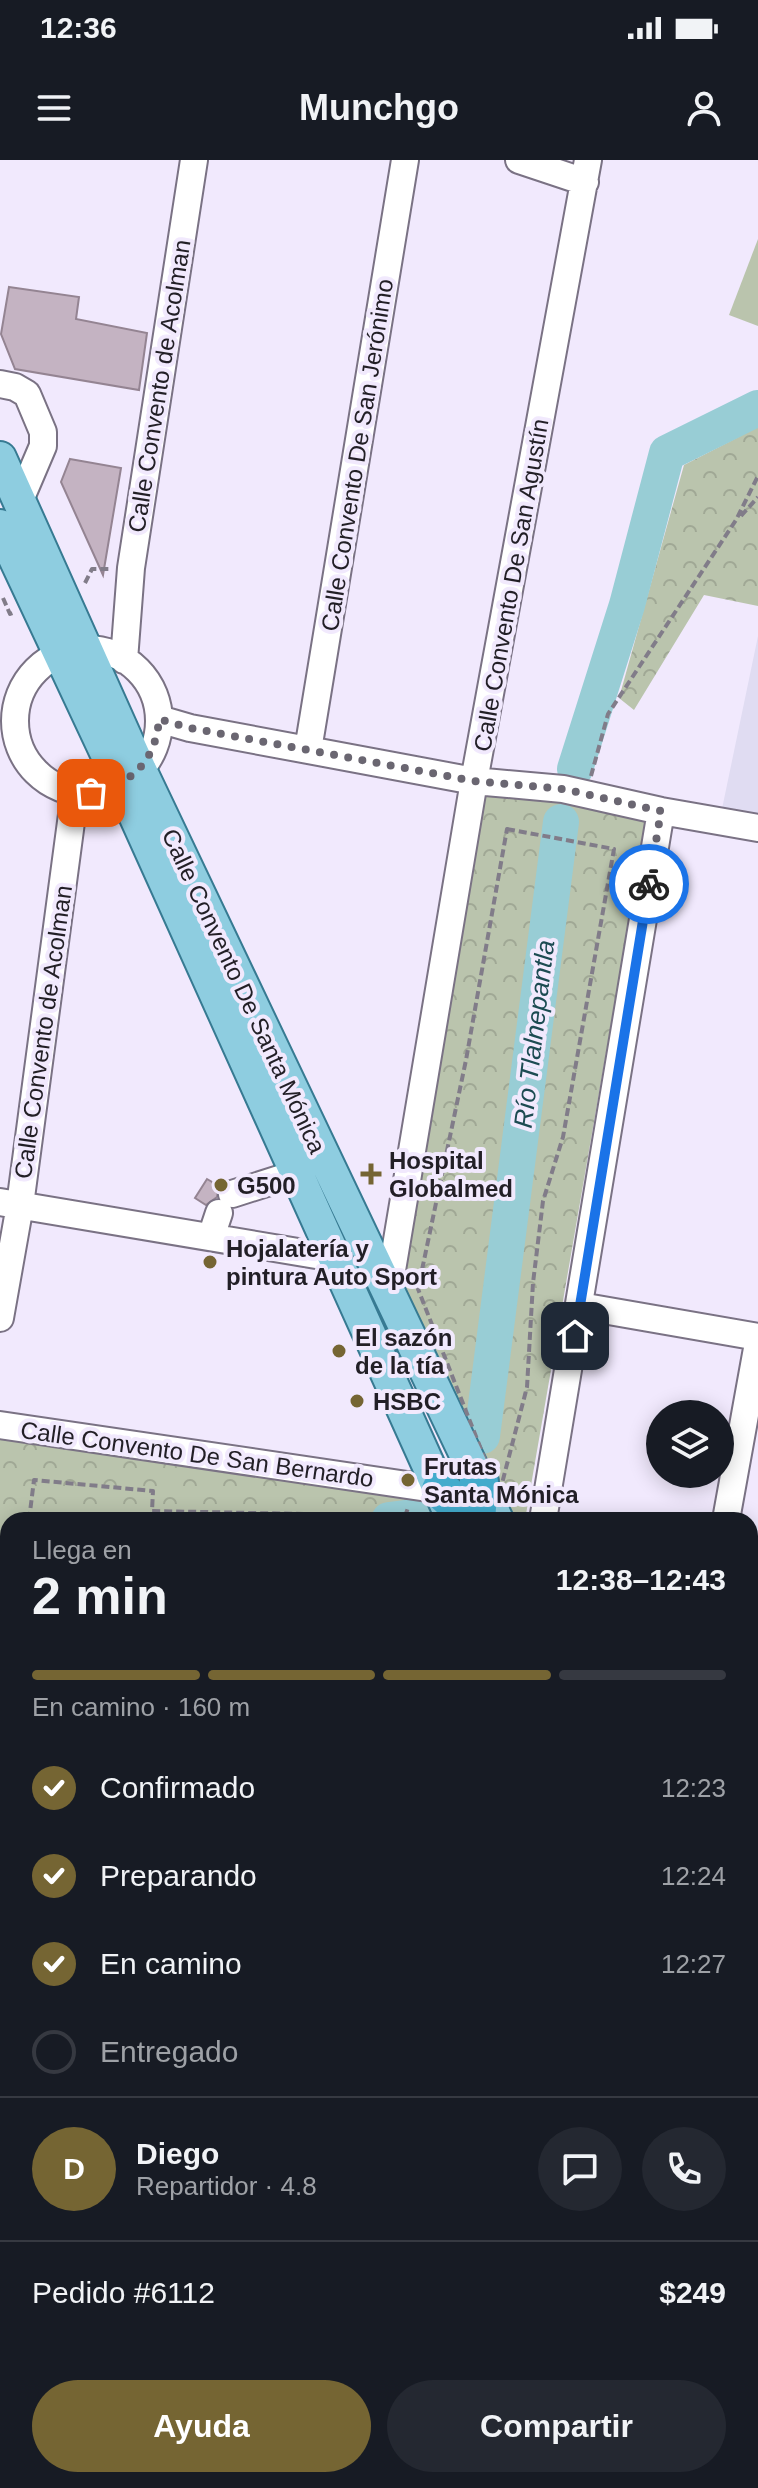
<!DOCTYPE html>
<html lang="es">
<head>
<meta charset="utf-8">
<style>
  :root { --surface:#171b24; --page:#242831; --text:#f1f3f6; --muted:#9ea1a6; --line:#363941; --accent:#756533 }
  body { margin:0; font-family:Arial,sans-serif; background:var(--page); color:var(--text); height:100vh; display:flex; flex-direction:column; font-size:30px; white-space:nowrap }
  * { box-sizing:border-box; margin:0 }
  p { font-size:26px; color:var(--muted) }
  .icon { flex:none; width:44px; height:44px; fill:none; stroke:currentColor; stroke-width:2; stroke-linecap:round; stroke-linejoin:round }
  .map { position:relative; flex:1; overflow:hidden }
  .drawer { position:absolute; left:0px; top:1352px; width:758px; height:976px; display:flex; flex-direction:column; background:var(--surface); border-radius:24px 24px 0 0; box-shadow:0 4px 20px #0003 }
  .drawer>* { flex:none }
  .fabs { position:absolute; left:646px; top:1240px; display:grid; gap:16px }
  .fabs a { display:grid; place-items:center; width:88px; height:88px; border-radius:50%; background:var(--surface); box-shadow:0 4px 20px #0003; font-size:40px }
  .pin { position:absolute; display:grid; place-items:center; width:68px; height:68px; color:#fff; margin:-34px; border-radius:16px; box-shadow:0 4px 12px #0006 }
  .courier { position:absolute; display:grid; place-items:center; width:80px; height:80px; margin:-40px; border:6px solid #1a73e8; border-radius:50%; background:#fff; color:#222; box-shadow:0 2px 10px #0007 }
  .summary em { font-style:normal; font-weight:700 }
  .summary div { display:flex; flex-direction:column-reverse }
  .summary { display:flex; align-items:center; justify-content:space-between; height:136px; padding:0 32px }
  h1 { font-size:52px; font-weight:700; line-height:60px }
  .bar { display:grid; grid-template-columns:repeat(4,1fr); gap:12px 8px; align-content:center; height:96px; padding:0 32px }
  .bar i { height:10px; border-radius:6px; background:var(--line) }
  .bar .active { background:var(--accent) }
  .bar p { grid-column:span 4 }
  .line { display:flex; align-items:center; gap:20px; padding:0 32px; border-top:2px solid var(--line) }
  .line div { flex:1 }
  .round { display:grid; place-items:center; flex:none; width:84px; height:84px; border-radius:42px; background:var(--page) }
  ol { padding:0 32px; list-style:none }
  li { display:flex; align-items:center; gap:24px; height:88px }
  li p { margin-inline-start:auto }
  li .icon { padding:8px; border-radius:50%; background:var(--accent); color:#fff; stroke-width:4 }
  li:last-child { color:var(--muted) }
  li i { width:44px; height:44px; border:4px solid var(--line); border-radius:50% }
  .cta { display:flex; gap:16px; margin-top:auto; padding:16px 32px }
  .cta a { flex:1; height:92px; border-radius:48px; background:var(--accent); color:#fff; font-size:32px; font-weight:700; line-height:92px; text-align:center }
  .cta a+a { background:var(--page); color:var(--text) }
  .status { display:flex; justify-content:space-between; align-items:center; height:56px; padding:0 40px; background:var(--surface); direction:ltr }
  .status svg { height:22px; fill:currentColor }
  header { display:flex; justify-content:space-between; align-items:center; height:104px; padding:0 32px; background:var(--surface); font-size:36px; font-weight:700 }
  .map>svg:first-child { display:block }
  .commercial { fill:#e0dcf2 }
  .park { fill:url(#park-crowns) }
  .pitch { fill:#bac4ad }
  .lines { fill:none; stroke-linecap:round; stroke-linejoin:round }
  .river { stroke:#98cdd5; stroke-width:36 }
  .building { fill:#c4b3c2; stroke:#948492; stroke-width:2 }
  .minor-casing { stroke:#7a7284; stroke-width:30 }
  .major-casing { stroke:#377a92; stroke-width:36 }
  .highway-casing { stroke:#377a92; stroke-width:42 }
  .path { stroke:#817c89; stroke-width:4; stroke-dasharray:8 4; stroke-linecap:butt }
  .minor { stroke:#fff; stroke-width:26 }
  .major { stroke:#8ecde0; stroke-width:32 }
  .highway { stroke:#43abcc; stroke-width:38 }
  .done { stroke:#6a6671; stroke-width:8; stroke-dasharray:0 14.4 }
  .route { stroke:#1a73e8; stroke-width:10 }
  .poi-dot { fill:#756533; stroke:#f1e9fd; stroke-width:3 }
  .labels { text-anchor:middle; dominant-baseline:central; stroke-width:8; stroke-linejoin:round; paint-order:stroke }
  .street-label { font-size:24px; fill:#221f26; stroke:#f1e9fd }
  .poi-label { font-size:24px; font-weight:bold; fill:#221f26; stroke:#f1e9fd; text-anchor:start }
  .water-label { font-size:26px; font-style:italic; fill:#1c4b52; stroke:#f1e9fd }
</style>
</head>
<body>
<div class="status"><b>12:36</b><svg viewBox="0 0 49 12"><path d="M0 12V9h3v3zM5 12V6h3v6zM10 12V3h3v9zM15 12V0h3v12zM26 1h20v11H26zM47 4h2v5h-2z"/></svg></div>
<header><svg class="icon" aria-label="menu" viewBox="0 0 24 24"><path d="M4 6h16M4 12h16M4 18h16"/></svg>Munchgo<svg class="icon" aria-label="person" viewBox="0 0 24 24"><circle cx="12" cy="8" r="4"/><path d="M4 21q1-7 8-7t8 7"/></svg></header>
<div class="map">
<svg width="758" height="2328" viewBox="0 0 758 2328">
  <defs>
    <pattern id="park-crowns" width="20" height="18" patternUnits="userSpaceOnUse" patternTransform="scale(2)"><rect width="20" height="18" fill="#bac4ad"/><path d="M2 6a3 3 0 1 1 6 0M12 15a3 3 0 1 1 6 0" fill="none" stroke="#a0a895"/></pattern>
  </defs>
  <rect width="100%" height="100%" fill="#f1e9fd"/>
  <path class="commercial" d="M758 476V675L718 668Z
    M0 1908 8 1909V2055L0 2054Z"/>
  <path class="park" d="M758 267V446L704 435 634 550 619 538 684 305Z
    M486 630 647 656 525 1360H512L391 1131Z
    M0 1265 419 1334 434 1345 439 1360H8V1473L0 1471Z"/>
  <path class="pitch" d="M758 79V166L729 155Z"/>
  <g class="lines">
    <path class="river" d="M575 609 627 445 667 293 758 248
      M482 1276 561 662
      M389 1360 421 1356
      M0 1419H8"/>
  </g>
  <path class="building" d="M9 127 79 137 76 159 147 173 139 230 15 209 1 174Z
    M70 299 121 308 103 415 61 322Z
    M207 1019 219 1026 217 1037 206 1045 195 1038Z"/>
  <g class="lines">
    <g class="minor-casing">
      <path id="minor" d="M519 0 585 22
        M0 224 15 227 27 234 43 272V286L20 340
        M15 561a72 72 0 1 1 144 0a72 72 0 1 1-144 0Z
        M124 500 131 408 194 0
        M159 559 190 568 308 590 474 621 563 629 661 651 758 668
        M308 590 405 0
        M232 1034 295 1014
        M0 1042 334 1098
        M211 1077 219 1053
        M388 1134 474 621 588 0
        M580 1146 758 1177
        M0 1158 20 1045 75 632
        M0 1265 441 1330
        M543 1360 661 651
        M726 1360 758 1183
        M0 1480 8 1482
        M750 1597 758 1598
        M0 1908 8 1909
        M0 2053 8 2055
        M750 2105 758 2106
        M18 2328 19 2320
        M201 2328 202 2320
        M386 2328 387 2320
        M568 2328 569 2320"/>
    </g>
    <g class="major-casing">
      <path id="major" d="M0 298 140 610 497 1360
        M0 366 121 624 450 1353
        M750 1901 758 1916
        M750 2014 758 2031"/>
    </g>
    <g class="highway-casing">
      <path id="highway" d="M441 1330 474 1360
        M476 1360 479 1322
        M750 1948 758 1965"/>
    </g>
    <path class="path" d="M741 356 758 337
      M85 423 92 409H110
      M3 438 10 454 15 452
      M591 616 608 554 736 360 758 316
      M507 669 614 689 563 977 543 1041 533 1123 527 1227 499 1335 418 1129 466 900Z
      M29 1360 34 1320 153 1331 152 1351 405 1356 408 1348
      M0 1408 8 1406"/>
    <use href="#minor" class="minor"/>
    <use href="#major" class="major"/>
    <use href="#highway" class="highway"/>
  </g>
  <g class="lines">
    <path class="done" d="M91 633C132 625 156 600 159 559L190 568 308 590 474 621 563 629 661 651 649 724"/>
    <path class="route" d="M575 1176 649 724"/>
  </g>
  <g class="poi-dot">
    <path d="M367 1002h8v8h8v8h-8v8h-8v-8h-8v-8h8z"/>
    <circle cx="221" cy="1025" r="8"/>
    <circle cx="210" cy="1102" r="8"/>
    <circle cx="339" cy="1191" r="8"/>
    <circle cx="357" cy="1241" r="8"/>
    <circle cx="408" cy="1320" r="8"/>
  </g>
  <g class="labels">
    <g class="street-label">
      <text transform="translate(159 226) rotate(-81)">Calle Convento de Acolman</text>
      <text transform="translate(357 295) rotate(-81)">Calle Convento De San Jerónimo</text>
      <text transform="translate(511 425) rotate(-80)">Calle Convento De San Agustín</text>
      <text transform="translate(244 831) rotate(65)">Calle Convento De Santa Mónica</text>
      <text transform="translate(43 872) rotate(-82)">Calle Convento de Acolman</text>
      <text transform="translate(197 1294) rotate(8)">Calle Convento De San Bernardo</text>
    </g>
    <g class="poi-label">
      <text x="389" y="1000">Hospital<tspan x="389" dy="28">Globalmed</tspan></text>
      <text x="237" y="1025">G500</text>
      <text x="226" y="1088">Hojalatería y<tspan x="226" dy="28">pintura Auto Sport</tspan></text>
      <text x="355" y="1177">El sazón<tspan x="355" dy="28">de la tía</tspan></text>
      <text x="373" y="1241">HSBC</text>
      <text x="424" y="1306">Frutas<tspan x="424" dy="28">Santa Mónica</tspan></text>
    </g>
    <g class="water-label">
      <text transform="translate(534 874) rotate(-83)">Río Tlalnepantla</text>
    </g>
  </g>
</svg>
<div class="fabs">
<a><svg class="icon" aria-label="layers" viewBox="0 0 24 24"><path d="M12 4l9 5-9 5-9-5zM3 14l9 5 9-5"/></svg></a>
</div>
<div class="pin" style="left:91px;top:633px;background:#ea580c"><svg class="icon" aria-label="bag" viewBox="0 0 24 24"><path d="M5 8h14l-1 12H6zM9 8a3 3 0 0 1 6 0"/></svg></div>
<div class="pin" style="left:575px;top:1176px;background:#1f2937"><svg class="icon" aria-label="home" viewBox="0 0 24 24"><path d="M3 11l9-7 9 7M6 9v11h12V9"/></svg></div>
<div class="courier" style="left:649px;top:724px"><svg class="icon" aria-label="bike" viewBox="0 0 24 24"><circle cx="6" cy="16" r="4"/><circle cx="18" cy="16" r="4"/><path d="M6 16l4-8h5l3 8M10 8l3 8H6M13 5h3"/></svg></div>
<section class="drawer">
<div class="summary"><div><h1>2 min</h1><p>Llega en</p></div><em>12:38–12:43</em></div>
<div class="bar"><i class="active"></i><i class="active"></i><i class="active"></i><i></i><p>En camino · 160 m</p></div>
<ol>
<li><svg class="icon" aria-label="check" viewBox="0 0 24 24"><path d="M5 12l5 5 9-10"/></svg>Confirmado<p>12:23</p></li>
<li><svg class="icon" aria-label="check" viewBox="0 0 24 24"><path d="M5 12l5 5 9-10"/></svg>Preparando<p>12:24</p></li>
<li><svg class="icon" aria-label="check" viewBox="0 0 24 24"><path d="M5 12l5 5 9-10"/></svg>En camino<p>12:27</p></li>
<li><i></i>Entregado</li>
</ol>
<div class="line" style="height:144px"><b class="round" style="background:var(--accent);color:#fff">D</b><div><b>Diego</b><p>Repartidor · 4.8</p></div><a class="round"><svg class="icon" aria-label="chat" viewBox="0 0 24 24"><path d="M4 5h16v11H9l-5 4z"/></svg></a><a class="round"><svg class="icon" aria-label="phone" viewBox="0 0 24 24"><path d="M5 4h4l2 5-3 2q2 4 5 5l2-3 5 2v4C11 20 4 13 5 4z"/></svg></a></div>
<div class="line" style="height:104px"><div>Pedido #6112</div><b>$249</b></div>
<div class="cta"><a>Ayuda</a><a>Compartir</a></div>
</section>
</div>
</body>
</html>
